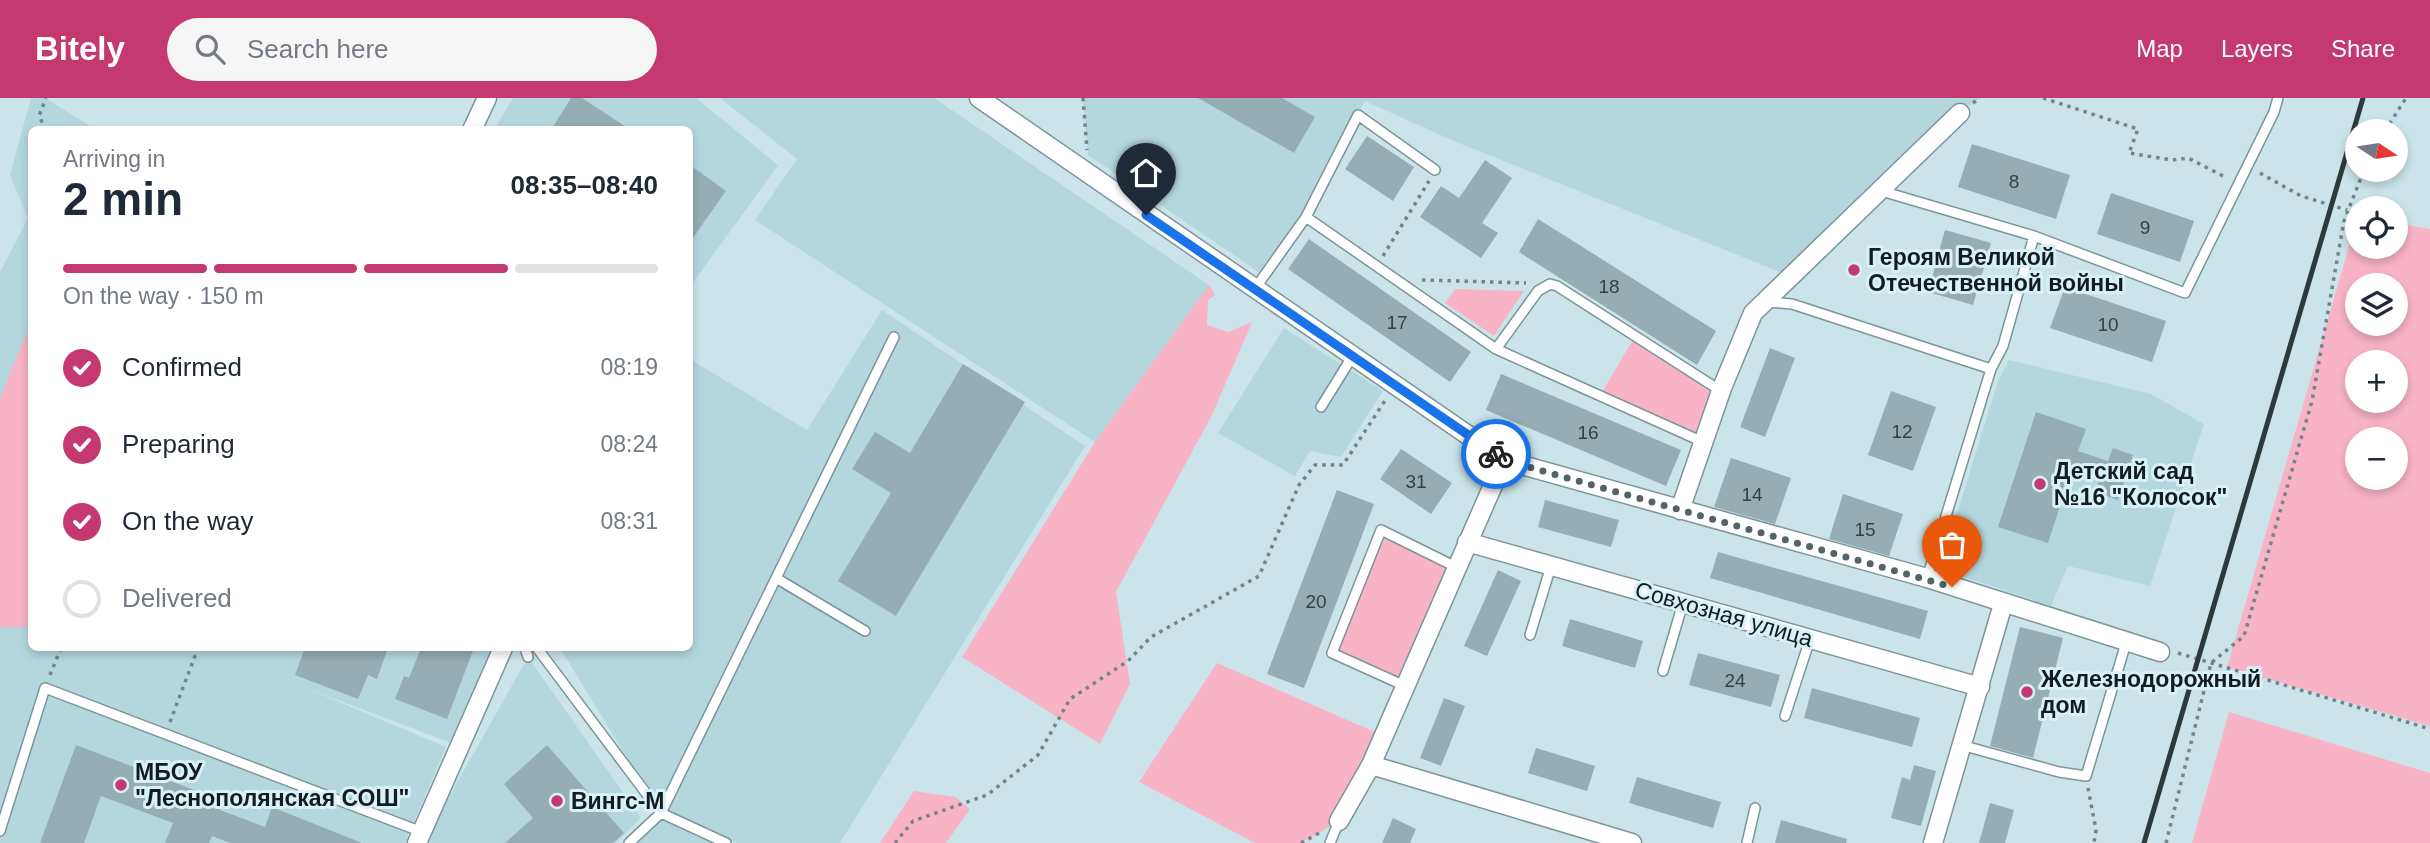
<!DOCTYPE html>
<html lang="en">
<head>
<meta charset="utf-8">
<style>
  :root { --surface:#fff; --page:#f6f6f7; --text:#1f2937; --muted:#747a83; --line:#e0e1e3; --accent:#c43970 }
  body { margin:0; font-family:Arial,sans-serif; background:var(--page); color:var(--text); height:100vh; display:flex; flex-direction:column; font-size:26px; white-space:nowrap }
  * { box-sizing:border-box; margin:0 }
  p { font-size:23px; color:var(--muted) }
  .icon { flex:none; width:38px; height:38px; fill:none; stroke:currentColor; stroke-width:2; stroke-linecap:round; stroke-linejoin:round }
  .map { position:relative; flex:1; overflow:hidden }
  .side { position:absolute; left:28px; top:28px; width:665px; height:525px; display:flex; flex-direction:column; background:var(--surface); border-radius:10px; box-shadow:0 4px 10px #0003 }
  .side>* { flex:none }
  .needle { width:46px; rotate:102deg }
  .controls { position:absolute; left:2345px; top:21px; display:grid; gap:14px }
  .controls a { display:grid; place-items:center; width:63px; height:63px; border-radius:50%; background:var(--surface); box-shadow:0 4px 10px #0003; font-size:35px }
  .pin { position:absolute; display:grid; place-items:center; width:60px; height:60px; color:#fff; margin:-72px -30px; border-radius:50% 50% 50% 0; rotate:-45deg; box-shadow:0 0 7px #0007 }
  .pin .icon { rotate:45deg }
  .courier { position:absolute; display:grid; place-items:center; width:70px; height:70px; margin:-35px; border:5px solid #1a73e8; border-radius:50%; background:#fff; color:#222; box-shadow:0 2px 9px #0007 }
  .head em { font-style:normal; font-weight:700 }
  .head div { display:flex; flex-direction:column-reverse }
  .head { display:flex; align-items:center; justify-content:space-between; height:119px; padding:0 35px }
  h1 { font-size:46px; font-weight:700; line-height:52px }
  .bar { display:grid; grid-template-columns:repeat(4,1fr); gap:10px 7px; align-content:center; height:84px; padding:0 35px }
  .bar i { height:9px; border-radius:5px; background:var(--line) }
  .bar .active { background:var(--accent) }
  .bar p { grid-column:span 4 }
  ol { padding:0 35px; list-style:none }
  li { display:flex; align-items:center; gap:21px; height:77px }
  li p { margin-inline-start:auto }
  li .icon { padding:7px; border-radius:50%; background:var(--accent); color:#fff; stroke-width:4 }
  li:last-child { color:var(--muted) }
  li i { width:38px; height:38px; border:4px solid var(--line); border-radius:50% }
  header { display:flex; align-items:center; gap:42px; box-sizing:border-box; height:98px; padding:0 35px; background:var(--accent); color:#fff }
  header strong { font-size:33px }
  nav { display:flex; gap:38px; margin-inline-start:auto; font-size:24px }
  .search { width:490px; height:63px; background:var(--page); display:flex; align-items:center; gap:18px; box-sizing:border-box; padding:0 24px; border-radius:38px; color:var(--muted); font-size:26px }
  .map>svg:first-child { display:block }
  .built { fill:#b4d7de }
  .green { fill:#f9b3c6; fill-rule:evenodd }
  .building { fill:#95aeb3 }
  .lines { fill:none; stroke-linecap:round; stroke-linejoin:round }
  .lane-casing { stroke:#7c959a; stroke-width:12 }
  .street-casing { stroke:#7c959a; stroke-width:21 }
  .path { stroke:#728589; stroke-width:3.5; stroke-dasharray:3.5 5; stroke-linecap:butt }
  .lane { stroke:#fff; stroke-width:9 }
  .street { stroke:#fff; stroke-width:18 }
  .rail { stroke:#2d3a3c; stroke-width:5 }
  .done { stroke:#536366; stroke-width:7; stroke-dasharray:0 12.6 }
  .route { stroke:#1a73e8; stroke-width:9 }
  .poi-dot { fill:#c43970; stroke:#d7f2f7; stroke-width:2.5 }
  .labels { text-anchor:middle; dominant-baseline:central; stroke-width:6; stroke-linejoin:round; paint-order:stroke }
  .number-label { font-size:19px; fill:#344144 }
  .poi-label { font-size:23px; font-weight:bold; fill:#131d1f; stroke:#d7f2f7; text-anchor:start }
  .street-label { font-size:23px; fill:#131d1f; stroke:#d7f2f7 }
</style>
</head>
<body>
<header>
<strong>Bitely</strong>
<div class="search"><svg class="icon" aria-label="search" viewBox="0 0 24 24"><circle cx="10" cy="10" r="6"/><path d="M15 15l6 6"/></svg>Search here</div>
<nav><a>Map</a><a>Layers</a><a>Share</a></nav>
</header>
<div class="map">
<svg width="2430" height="745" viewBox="0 0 2430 745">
  <rect width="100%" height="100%" fill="#cae4ea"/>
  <path class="built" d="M31 0H45L95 31 32 32V550H496L454 646 306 590 446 649 405 745H0V174L28 120 10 77Z
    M513 0H696L778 67 690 189V32H494Z
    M720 0H934L1209 187 1095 344 755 122 797 61Z
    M1083 0H1980L1960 15 1790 178 1456 44 1365 3 1306 119 1264 178 1088 57Z
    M882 212 1085 348 840 745H736L679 722 726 745H629L661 715 560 550H690V261L807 332Z
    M1284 230 1383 293 1341 359 1310 353 1295 378 1218 335Z
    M2009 262 2151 296 2204 326 2150 488 2068 468 2051 508 1940 471 1998 283Z
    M528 559 641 720 616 745H423Z"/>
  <path class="green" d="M2357 121V149H2396V125L2430 131V628L2227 569ZM2396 187V226H2357V187ZM2396 264V303H2357V264ZM2396 341V380H2357V341Z
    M1209 187 1215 197 1208 202 1207 227 1228 234 1252 224 1212 317 1116 494 1130 586 1100 646 962 559 1095 344Z
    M1455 191 1524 193 1494 238 1445 205Z
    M31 225V529H0V300Z
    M1635 238 1721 293 1703 344 1600 298Z
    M1381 432 1456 469 1405 588 1332 555Z
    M1217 565 1384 638 1339 723 1301 745H1255L1139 684Z
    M2229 614 2430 675V745H2192Z
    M914 693 955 699 970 711 946 745H880Z"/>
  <path class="building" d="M571 0H582L631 32H551Z
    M1198 0H1282L1315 19 1294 55Z
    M1367 38 1414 69 1393 103 1345 71Z
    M1972 46 2070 77 2056 121 1958 89Z
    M1485 62 1512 80 1482 125 1498 135 1481 160 1420 119 1441 88 1459 100Z
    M690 67 726 93 690 144Z
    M2111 95 2194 123 2180 164 2097 136Z
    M1538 121 1716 233 1697 267 1519 154Z
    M1945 132 1991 145 1973 207 1928 194Z
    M1309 141 1471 254 1450 284 1288 171Z
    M2065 189 2166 223 2152 264 2050 230Z
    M1770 250 1795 260 1765 339 1740 329Z
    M963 266 1025 304 896 518 838 483 891 395 852 371 875 334 910 355Z
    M1501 276 1681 352 1666 388 1486 312Z
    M1891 293 1936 309 1913 373 1868 357Z
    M2036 314 2086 331 2078 353 2108 363 2113 350 2133 357 2118 402 2095 394 2101 378 2073 368 2048 445 1998 429Z
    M1401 351 1452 385 1431 416 1380 381Z
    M1731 360 1791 380 1775 426 1714 409Z
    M1337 392 1374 406 1304 590 1267 576Z
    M1843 396 1903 416 1889 458 1829 441Z
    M1545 402 1619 422 1611 449 1538 429Z
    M1718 454 1928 513 1920 541 1710 480Z
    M1498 472 1521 483 1487 558 1464 548Z
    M1570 521 1643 543 1635 570 1562 548Z
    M2020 529 2063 540 2033 660 1990 648Z
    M305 550H388L377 581 368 577 358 601 295 577Z
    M421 550H474L447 621 395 601 404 578 409 580Z
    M1698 555 1780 577 1771 609 1689 587Z
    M1812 590 1920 620 1912 649 1804 620Z
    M1444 600 1465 608 1441 668 1420 660Z
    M76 647 223 703 220 712 265 729 272 709 362 745H230L212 738 209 745H165L173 725 101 698 84 745H40Z
    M547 647 624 735 613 745H505L533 720 504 686Z
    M1536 650 1595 668 1587 693 1528 675Z
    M1914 667 1936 673 1921 728 1891 720 1902 679 1910 682Z
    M1637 679 1721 704 1713 730 1629 705Z
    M1990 705 2014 712 2005 745H1979Z
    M1393 720 1416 731 1410 745H1382Z
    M1781 722 1847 741 1846 745H1775Z"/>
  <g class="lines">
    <g class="lane-casing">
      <path id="lane" d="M1878 92 2034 138
        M1306 119 1496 251 1538 193 1550 186 1557 188 1721 293
        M1254 192 1306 119 1358 17 1435 72
        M1769 204 1792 206 1991 271
        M1496 251 1703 344
        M1321 309 1352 259
        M776 480 865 533
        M1927 480 1991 271 2003 248 2034 138 2185 195 2274 14 2278 0
        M1530 537 1551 468
        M525 550 528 559
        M537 550 661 715 726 745
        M1663 573 1683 505
        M1405 588 1332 555 1381 432 1456 469
        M1785 618 1810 541
        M1961 647 2059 674 2086 678 2126 545
        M0 733 45 590 422 734
        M629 745 661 715 894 239
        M1330 745 1339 723
        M1747 745 1755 710"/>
    </g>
    <g class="street-casing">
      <path id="street" d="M979 0 1504 362 1927 480 2160 554
        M472 32 487 0
        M1680 412 1722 290 1753 215 1960 15
        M1467 444 1980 589
        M1371 667 1632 745
        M1339 723 1371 667 1504 362
        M417 745 503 550
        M1933 745 2003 506"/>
    </g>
    <path class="path" d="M1083 0 1087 52
      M2043 0 2138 31 2129 55 2172 62 2188 60 2227 80
      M1973 5 1980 0
      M46 32 39 18 46 0
      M2385 33 2406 0
      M2260 75 2301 98 2347 112
      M1383 158 1429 83
      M1422 182 1526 185
      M2178 555 2430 631
      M50 577 61 550
      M170 624 198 550
      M2088 690 2096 732 2094 745
      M895 745 913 723 987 697 1038 657 1070 601 1128 563 1151 539 1259 478 1299 387 1315 367H1343L1386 301
      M1301 745 1319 735
      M2166 745 2211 565 2244 538 2312 303 2344 123 2364 72"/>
    <use href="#lane" class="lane"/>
    <use href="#street" class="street"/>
    <path class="rail" d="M2144 745 2363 0"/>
  </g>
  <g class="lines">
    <path class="done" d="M1496 356 1504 362 1952 489"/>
    <path class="route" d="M1146 117 1496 356"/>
  </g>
  <g class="poi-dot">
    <circle cx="1854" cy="172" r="7"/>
    <circle cx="2040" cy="386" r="7"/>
    <circle cx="2027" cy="594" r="7"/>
    <circle cx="121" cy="687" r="7"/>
    <circle cx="557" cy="703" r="7"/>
  </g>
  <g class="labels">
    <g class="number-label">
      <text x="2014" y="83">8</text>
      <text x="2145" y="129">9</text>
      <text x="1609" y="188">18</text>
      <text x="1397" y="224">17</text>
      <text x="2108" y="226">10</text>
      <text x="1902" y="333">12</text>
      <text x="1588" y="334">16</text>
      <text x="1416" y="383">31</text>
      <text x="1752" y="396">14</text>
      <text x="1865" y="431">15</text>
      <text x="1316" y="503">20</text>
      <text x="1735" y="582">24</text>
    </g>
    <g class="poi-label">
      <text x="1868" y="159">Героям Великой<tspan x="1868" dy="26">Отечественной войны</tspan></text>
      <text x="2054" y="373">Детский сад<tspan x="2054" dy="26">№16 "Колосок"</tspan></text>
      <text x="2041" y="581">Железнодорожный<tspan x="2041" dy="26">дом</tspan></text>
      <text x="135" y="674">МБОУ<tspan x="135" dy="26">"Леснополянская СОШ"</tspan></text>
      <text x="571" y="703">Вингс-М</text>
    </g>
    <g class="street-label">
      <text transform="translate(1724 516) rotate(16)">Совхозная улица</text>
    </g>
  </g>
</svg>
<div class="controls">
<a><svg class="needle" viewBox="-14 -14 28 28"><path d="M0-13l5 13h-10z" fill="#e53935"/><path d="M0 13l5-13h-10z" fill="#747a83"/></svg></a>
<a><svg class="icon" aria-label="locate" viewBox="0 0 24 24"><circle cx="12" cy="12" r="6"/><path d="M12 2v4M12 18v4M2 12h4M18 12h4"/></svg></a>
<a><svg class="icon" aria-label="layers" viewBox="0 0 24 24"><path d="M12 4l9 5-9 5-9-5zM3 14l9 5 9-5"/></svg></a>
<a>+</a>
<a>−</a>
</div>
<div class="pin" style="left:1952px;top:489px;background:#ea580c"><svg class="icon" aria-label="bag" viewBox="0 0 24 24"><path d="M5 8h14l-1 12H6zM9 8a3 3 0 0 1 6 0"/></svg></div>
<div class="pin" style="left:1146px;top:117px;background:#1f2937"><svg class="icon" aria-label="home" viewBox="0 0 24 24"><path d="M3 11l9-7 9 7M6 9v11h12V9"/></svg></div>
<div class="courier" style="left:1496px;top:356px"><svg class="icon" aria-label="bike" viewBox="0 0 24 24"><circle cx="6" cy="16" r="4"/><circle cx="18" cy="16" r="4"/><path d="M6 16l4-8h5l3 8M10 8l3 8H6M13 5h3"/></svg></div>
<section class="side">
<div class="head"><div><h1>2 min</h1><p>Arriving in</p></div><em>08:35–08:40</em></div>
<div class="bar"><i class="active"></i><i class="active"></i><i class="active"></i><i></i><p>On the way · 150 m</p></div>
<ol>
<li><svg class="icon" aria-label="check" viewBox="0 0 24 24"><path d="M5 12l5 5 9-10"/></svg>Confirmed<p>08:19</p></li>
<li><svg class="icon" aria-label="check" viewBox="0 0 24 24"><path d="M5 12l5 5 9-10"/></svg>Preparing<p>08:24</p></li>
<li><svg class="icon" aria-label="check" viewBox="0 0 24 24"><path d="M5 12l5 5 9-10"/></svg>On the way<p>08:31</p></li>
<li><i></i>Delivered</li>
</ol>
</section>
</div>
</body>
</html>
